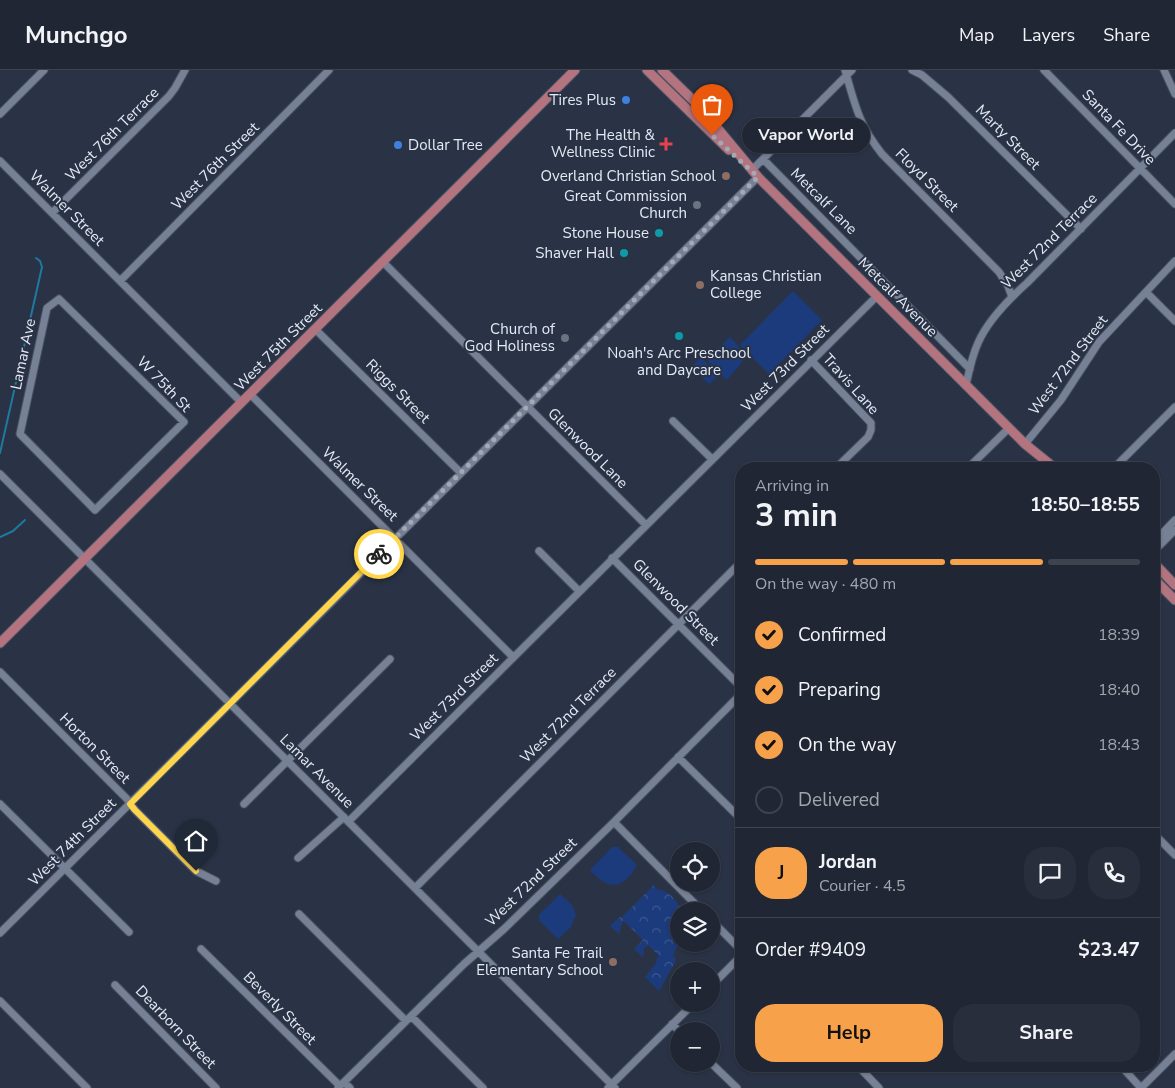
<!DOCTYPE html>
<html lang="en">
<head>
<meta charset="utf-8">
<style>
  :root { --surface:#202634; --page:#282e3c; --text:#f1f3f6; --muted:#a2a5ac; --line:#3d434f; --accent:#f7a14a }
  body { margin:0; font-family:"Nunito Sans",sans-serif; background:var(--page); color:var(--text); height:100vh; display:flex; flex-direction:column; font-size:19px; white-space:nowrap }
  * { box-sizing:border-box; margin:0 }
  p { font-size:16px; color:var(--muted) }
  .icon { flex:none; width:28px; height:28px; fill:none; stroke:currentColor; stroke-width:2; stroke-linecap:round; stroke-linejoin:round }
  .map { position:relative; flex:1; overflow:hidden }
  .drawer { position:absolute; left:735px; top:392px; width:425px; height:610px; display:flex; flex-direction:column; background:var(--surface); border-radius:20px; box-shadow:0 1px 4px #0004,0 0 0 1px var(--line) }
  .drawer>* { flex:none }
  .tools { position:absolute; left:670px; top:772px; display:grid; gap:10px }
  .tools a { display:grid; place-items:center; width:50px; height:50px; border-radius:50%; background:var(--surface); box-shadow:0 1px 4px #0004,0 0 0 1px var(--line); font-size:25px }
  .pin { position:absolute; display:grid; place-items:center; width:42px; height:42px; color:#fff; margin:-51px -21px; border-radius:50% 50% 50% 0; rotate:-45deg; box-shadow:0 0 5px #0007 }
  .pin .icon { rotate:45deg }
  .courier { position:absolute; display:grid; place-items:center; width:50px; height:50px; margin:-25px; border:4px solid #ffd54a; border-radius:50%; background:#fff; color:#222; box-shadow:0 1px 6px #0007 }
  .bubble { position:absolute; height:35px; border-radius:18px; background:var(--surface); box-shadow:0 1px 4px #0004,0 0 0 1px var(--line); font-size:16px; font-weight:700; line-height:35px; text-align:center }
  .head em { font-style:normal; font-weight:700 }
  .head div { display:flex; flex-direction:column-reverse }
  .head { display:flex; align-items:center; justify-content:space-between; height:85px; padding:0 20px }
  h1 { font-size:32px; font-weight:700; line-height:38px }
  .bar { display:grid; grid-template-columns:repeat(4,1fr); gap:8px 5px; align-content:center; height:60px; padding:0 20px }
  .bar i { height:6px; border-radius:4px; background:var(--line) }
  .bar .current { background:var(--accent) }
  .bar p { grid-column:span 4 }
  .line { display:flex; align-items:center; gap:12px; padding:0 20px; border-top:1px solid var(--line) }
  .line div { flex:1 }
  .round { display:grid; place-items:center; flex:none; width:52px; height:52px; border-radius:20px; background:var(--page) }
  ol { padding:0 20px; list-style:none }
  li { display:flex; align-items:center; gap:15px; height:55px }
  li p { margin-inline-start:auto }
  li .icon { padding:5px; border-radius:50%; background:var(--accent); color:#111; stroke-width:4 }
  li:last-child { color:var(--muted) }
  li i { width:28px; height:28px; border:2px solid var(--line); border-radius:50% }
  .primary-button { display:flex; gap:10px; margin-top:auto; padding:10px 20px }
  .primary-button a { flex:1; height:58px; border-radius:20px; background:var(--accent); color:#111; font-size:20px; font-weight:700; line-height:58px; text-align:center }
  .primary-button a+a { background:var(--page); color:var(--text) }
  header { display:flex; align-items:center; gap:30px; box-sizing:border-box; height:70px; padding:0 25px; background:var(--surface); border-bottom:1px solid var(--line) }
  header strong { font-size:24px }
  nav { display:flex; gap:28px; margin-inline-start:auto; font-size:18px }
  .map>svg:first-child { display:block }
  .forest { fill:url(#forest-crowns) }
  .garden { fill:#1c3b7c }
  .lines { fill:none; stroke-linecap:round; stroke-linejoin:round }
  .stream { stroke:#1e7a9f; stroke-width:2 }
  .minor-casing { stroke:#495160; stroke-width:9 }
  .major-casing { stroke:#495160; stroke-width:11 }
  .minor { stroke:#768195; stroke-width:7 }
  .major { stroke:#b3747f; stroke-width:9 }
  .done { stroke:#a3aab7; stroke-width:5; stroke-dasharray:0 9 }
  .route { stroke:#ffd54a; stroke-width:6 }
  .shop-dot { fill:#3f7fe0; stroke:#2a3345; stroke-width:2 }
  .health-dot { fill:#e0444e; stroke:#2a3345; stroke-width:2 }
  .education-dot { fill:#8d6e63; stroke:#2a3345; stroke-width:2 }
  .worship-dot { fill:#6b7280; stroke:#2a3345; stroke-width:2 }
  .culture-dot { fill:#0f9aa8; stroke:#2a3345; stroke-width:2 }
  .labels { text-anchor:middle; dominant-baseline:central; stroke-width:4; stroke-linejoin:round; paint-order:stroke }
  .poi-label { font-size:15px; fill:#e4eaf5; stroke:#2a3345; text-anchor:end }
  .street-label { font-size:15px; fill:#e4eaf5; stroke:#2a3345 }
</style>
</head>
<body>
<header>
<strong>Munchgo</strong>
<nav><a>Map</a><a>Layers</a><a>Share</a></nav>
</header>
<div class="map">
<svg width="1175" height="1018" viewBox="0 0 1175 1018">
  <defs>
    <pattern id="forest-crowns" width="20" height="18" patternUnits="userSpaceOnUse" patternTransform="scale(1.25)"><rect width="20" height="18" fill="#1c3b7c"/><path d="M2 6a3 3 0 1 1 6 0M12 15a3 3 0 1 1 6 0" fill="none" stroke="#3d588f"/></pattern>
  </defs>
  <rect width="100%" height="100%" fill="#2a3345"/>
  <path class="forest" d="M654 815 658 820C666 819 676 829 679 836L683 835 688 839 687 841H679V873L673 885 676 890 659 921 645 907 657 892 656 890 659 886 648 875 644 878 643 887 634 879 643 870 623 850 619 864 610 856 620 847 621 848Z"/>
  <path class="garden" d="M793 221 822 250 769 304 740 275Z
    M730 267C750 288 745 291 726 310L708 291 709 287Z
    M701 287 719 305 709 314 691 297Z
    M612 777H618L637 795C623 820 609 821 590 800Z
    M560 824 572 835 576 845 571 857 558 869 539 850V845Z"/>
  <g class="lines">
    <path class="stream" d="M0 383 42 197 40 191 36 188
      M0 467 13 461 25 450"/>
    <g class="minor-casing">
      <path id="minor" d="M845 0C855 35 859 55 882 84L999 202 1008 216 1012 227
        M912 0 922 5 948 27 1081 159
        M1044 0 1175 134
        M1164 0 1175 24
        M0 44 44 0
        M763 89 970 299
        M0 91 241 332
        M752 100 852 0
        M52 143 169 26 175 18 185 0
        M383 192 646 455
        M120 211 329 0
        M1146 222 1175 251
        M59 229 184 352 95 440 20 364 47 238Z
        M315 259 461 403
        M811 290 871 353V360L868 367 835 399
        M966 315C969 301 972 286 978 273 988 250 1008 230 1027 213L1175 63
        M250 324 513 587
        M673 351 712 389
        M1025 374 1061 330 1099 272 1175 191
        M967 399 1009 358
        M1113 399 1175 337
        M0 404 615 1018
        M1154 472 1175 450
        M539 481 579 521
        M1154 481 1175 460
        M612 488 741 617
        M0 602 127 729 135 740 196 801 216 811
        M678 687 741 749
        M0 734 129 862
        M244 734 390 589
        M349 751 877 226
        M614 752 702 841
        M1154 764 1175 785
        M298 788 344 747
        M415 818 741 492
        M299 844 406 951
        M711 850 741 880
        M0 863 758 107
        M201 879 340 1016
        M115 915 216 1018
        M711 916 741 886
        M0 931 87 1018
        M411 946 483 1018
        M672 954 679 961
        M711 993 737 1018
        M858 996 879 1018
        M1121 996 1141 1018
        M344 1012 350 1018
        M338 1018 464 894 504 859 614 752 741 624
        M608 1018 693 934
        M1141 1018 1175 984"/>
    </g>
    <g class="major-casing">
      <path id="major" d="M647 0 729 80
        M662 0 699 36 758 107 1025 374 1056 399
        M1154 493 1175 515
        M1154 509 1175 530
        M0 573 575 0"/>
    </g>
    <use href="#minor" class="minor"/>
    <use href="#major" class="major"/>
  </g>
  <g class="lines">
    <path class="done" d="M379 484 758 107 712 65"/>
    <path class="route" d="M196 801 135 740 130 734 379 484"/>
  </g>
  <g class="shop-dot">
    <circle cx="626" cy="30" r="5"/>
    <circle cx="398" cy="75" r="5"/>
  </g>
  <path class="health-dot" d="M663.5 66.5h5v5h5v5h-5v5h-5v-5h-5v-5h5z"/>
  <g class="education-dot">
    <circle cx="726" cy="106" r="5"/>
    <circle cx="700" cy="215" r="5"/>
    <circle cx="613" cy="892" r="5"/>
  </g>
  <g class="worship-dot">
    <circle cx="697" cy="135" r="5"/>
    <circle cx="565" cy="268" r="5"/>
  </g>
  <g class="culture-dot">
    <circle cx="659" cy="163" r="5"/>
    <circle cx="624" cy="183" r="5"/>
    <circle cx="679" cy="266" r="5"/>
  </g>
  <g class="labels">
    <g class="poi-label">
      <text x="616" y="30">Tires Plus</text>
      <text x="655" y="65">The Health &amp;<tspan x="655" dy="17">Wellness Clinic</tspan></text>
      <text x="408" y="75" text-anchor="start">Dollar Tree</text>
      <text x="716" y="106">Overland Christian School</text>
      <text x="687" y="126">Great Commission<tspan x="687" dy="17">Church</tspan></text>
      <text x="649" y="163">Stone House</text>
      <text x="614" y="183">Shaver Hall</text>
      <text x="710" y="206" text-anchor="start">Kansas Christian<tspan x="710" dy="17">College</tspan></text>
      <text x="555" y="259">Church of<tspan x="555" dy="17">God Holiness</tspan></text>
      <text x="679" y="283" text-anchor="middle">Noah's Arc Preschool<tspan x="679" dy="17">and Daycare</tspan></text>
      <text x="603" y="883">Santa Fe Trail<tspan x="603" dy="17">Elementary School</tspan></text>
    </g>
    <g class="street-label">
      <text transform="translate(1119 57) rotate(46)">Santa Fe Drive</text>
      <text transform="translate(112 64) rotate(-45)">West 76th Terrace</text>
      <text transform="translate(1008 67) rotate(45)">Marty Street</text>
      <text transform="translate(215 96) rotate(-45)">West 76th Street</text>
      <text transform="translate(927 110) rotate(45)">Floyd Street</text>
      <text transform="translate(824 131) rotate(45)">Metcalf Lane</text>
      <text transform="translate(67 138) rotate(45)">Walmer Street</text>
      <text transform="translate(1049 171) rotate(-45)">West 72nd Terrace</text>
      <text transform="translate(898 227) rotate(45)">Metcalf Avenue</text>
      <text transform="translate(278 277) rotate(-45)">West 75th Street</text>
      <text transform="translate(23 284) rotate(-78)">Lamar Ave</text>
      <text transform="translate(1068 295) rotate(-53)">West 72nd Street</text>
      <text transform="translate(785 298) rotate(-45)">West 73rd Street</text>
      <text transform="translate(164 314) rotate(46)">W 75th St</text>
      <text transform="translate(851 314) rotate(48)">Travis Lane</text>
      <text transform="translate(398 321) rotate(45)">Riggs Street</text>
      <text transform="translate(588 378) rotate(45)">Glenwood Lane</text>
      <text transform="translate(360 414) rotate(44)">Walmer Street</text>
      <text transform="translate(676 532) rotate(45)">Glenwood Street</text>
      <text transform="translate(454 627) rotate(-45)">West 73rd Street</text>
      <text transform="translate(568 645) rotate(-45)">West 72nd Terrace</text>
      <text transform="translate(95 678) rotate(45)">Horton Street</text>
      <text transform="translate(317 701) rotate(45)">Lamar Avenue</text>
      <text transform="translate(72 772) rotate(-45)">West 74th Street</text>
      <text transform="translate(531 812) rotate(-44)">West 72nd Street</text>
      <text transform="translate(280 938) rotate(45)">Beverly Street</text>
      <text transform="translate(176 957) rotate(46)">Dearborn Street</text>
    </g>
  </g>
</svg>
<div class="tools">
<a><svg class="icon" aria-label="locate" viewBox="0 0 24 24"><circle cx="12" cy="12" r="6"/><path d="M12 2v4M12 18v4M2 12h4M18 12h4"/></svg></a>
<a><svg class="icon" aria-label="layers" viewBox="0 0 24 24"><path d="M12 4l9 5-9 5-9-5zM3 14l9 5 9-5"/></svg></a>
<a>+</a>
<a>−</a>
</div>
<div class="pin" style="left:712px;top:65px;background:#ea580c"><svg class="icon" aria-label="bag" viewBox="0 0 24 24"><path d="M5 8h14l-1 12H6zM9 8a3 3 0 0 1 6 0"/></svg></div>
<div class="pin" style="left:196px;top:801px;background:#1f2937"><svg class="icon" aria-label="home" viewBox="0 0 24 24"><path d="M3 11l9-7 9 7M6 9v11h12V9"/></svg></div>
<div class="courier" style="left:379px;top:484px"><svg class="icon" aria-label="bike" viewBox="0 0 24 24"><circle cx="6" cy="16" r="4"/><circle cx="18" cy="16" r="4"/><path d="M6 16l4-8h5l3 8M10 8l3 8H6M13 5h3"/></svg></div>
<div class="bubble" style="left:742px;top:48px;width:128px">Vapor World</div>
<section class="drawer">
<div class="head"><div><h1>3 min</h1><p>Arriving in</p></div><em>18:50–18:55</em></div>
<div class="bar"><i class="current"></i><i class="current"></i><i class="current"></i><i></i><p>On the way · 480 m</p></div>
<ol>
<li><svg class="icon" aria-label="check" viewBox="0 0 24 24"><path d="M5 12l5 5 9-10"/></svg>Confirmed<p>18:39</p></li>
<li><svg class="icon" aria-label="check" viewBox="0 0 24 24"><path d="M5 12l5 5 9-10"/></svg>Preparing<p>18:40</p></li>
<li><svg class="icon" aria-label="check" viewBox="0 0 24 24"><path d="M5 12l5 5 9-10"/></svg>On the way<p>18:43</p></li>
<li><i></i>Delivered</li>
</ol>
<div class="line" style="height:90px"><b class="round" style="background:var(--accent);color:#111">J</b><div><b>Jordan</b><p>Courier · 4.5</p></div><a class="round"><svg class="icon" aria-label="chat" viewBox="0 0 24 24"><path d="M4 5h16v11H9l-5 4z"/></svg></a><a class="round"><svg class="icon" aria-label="phone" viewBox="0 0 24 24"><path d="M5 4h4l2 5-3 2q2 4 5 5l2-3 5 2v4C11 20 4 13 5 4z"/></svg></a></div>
<div class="line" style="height:65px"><div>Order #9409</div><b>$23.47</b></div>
<div class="primary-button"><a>Help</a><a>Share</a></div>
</section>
</div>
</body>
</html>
